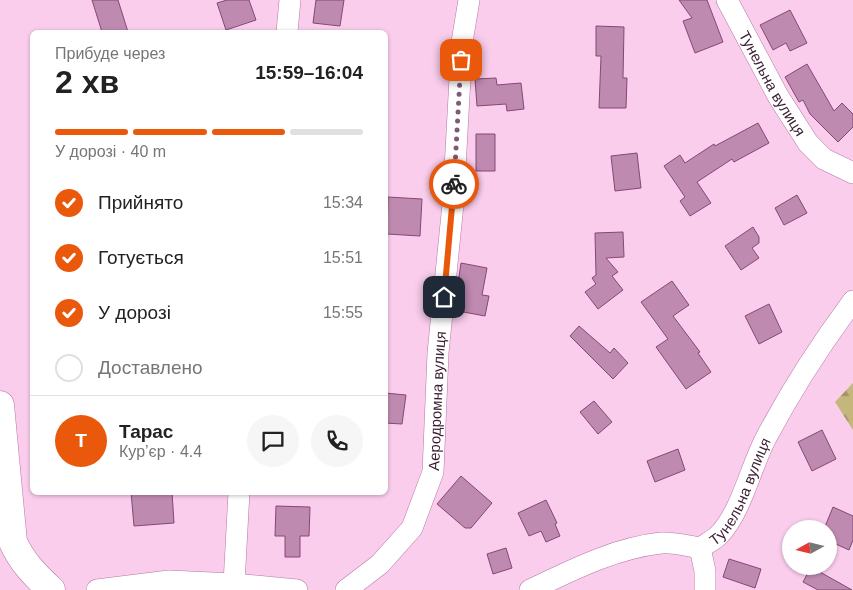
<!DOCTYPE html>
<html lang="uk">
<head>
<meta charset="utf-8">
<style>
  :root { --surface:#fff; --page:#f6f6f6; --text:#222; --muted:#767676; --line:#e0e0e0; --accent:#ea580c }
  body { margin:0; font-family:Arial,sans-serif; background:var(--page); color:var(--text); height:100vh; display:flex; flex-direction:column; font-size:19px; white-space:nowrap }
  * { box-sizing:border-box; margin:0 }
  p { font-size:16px; color:var(--muted) }
  .icon { flex:none; width:28px; height:28px; fill:none; stroke:currentColor; stroke-width:2; stroke-linecap:round; stroke-linejoin:round }
  .map { position:relative; flex:1; overflow:hidden }
  .sheet { position:absolute; left:30px; top:30px; width:358px; height:465px; display:flex; flex-direction:column; background:var(--surface); border-radius:8px; box-shadow:0 1px 4px #0004 }
  .sheet>* { flex:none }
  .needle { width:32px; rotate:262deg }
  .tools { position:absolute; left:782px; top:520px; display:grid; gap:10px }
  .tools a { display:grid; place-items:center; width:55px; height:55px; border-radius:50%; background:var(--surface); box-shadow:0 1px 4px #0004; font-size:25px }
  .pin { position:absolute; display:grid; place-items:center; width:42px; height:42px; color:#fff; margin:-21px; border-radius:10px; box-shadow:0 2px 8px #0006 }
  .courier { position:absolute; display:grid; place-items:center; width:50px; height:50px; margin:-25px; border:4px solid #ea580c; border-radius:50%; background:#fff; color:#222; box-shadow:0 1px 6px #0007 }
  .headline em { font-style:normal; font-weight:700 }
  .headline div { display:flex; flex-direction:column-reverse }
  .headline { display:flex; align-items:center; justify-content:space-between; height:85px; padding:0 25px }
  h1 { font-size:32px; font-weight:700; line-height:38px }
  .bar { display:grid; grid-template-columns:repeat(4,1fr); gap:8px 5px; align-content:center; height:60px; padding:0 25px }
  .bar i { height:6px; border-radius:4px; background:var(--line) }
  .bar .active { background:var(--accent) }
  .bar p { grid-column:span 4 }
  .line { display:flex; align-items:center; gap:12px; padding:0 25px; border-top:1px solid var(--line) }
  .line div { flex:1 }
  .round { display:grid; place-items:center; flex:none; width:52px; height:52px; border-radius:26px; background:var(--page) }
  ol { padding:0 25px; list-style:none }
  li { display:flex; align-items:center; gap:15px; height:55px }
  li p { margin-inline-start:auto }
  li .icon { padding:5px; border-radius:50%; background:var(--accent); color:#fff; stroke-width:4 }
  li:last-child { color:var(--muted) }
  li i { width:28px; height:28px; border:2px solid var(--line); border-radius:50% }
  .map>svg:first-child { display:block }
  .forest { fill:url(#forest-firs) }
  .building { fill:#bf8ab0; stroke:#864776 }
  .lines { fill:none; stroke-linecap:round; stroke-linejoin:round }
  .street-casing { stroke:#b876a6; stroke-width:22 }
  .secondary-casing { stroke:#b876a6; stroke-width:29 }
  .street { stroke:#fff; stroke-width:21 }
  .secondary { stroke:#fff; stroke-width:28 }
  .done { stroke:#7c5b73; stroke-width:5; stroke-dasharray:0 9 }
  .route { stroke:#ea580c; stroke-width:6 }
  .labels { text-anchor:middle; dominant-baseline:central; stroke-width:4; stroke-linejoin:round; paint-order:stroke }
  .street-label { font-size:15px; fill:#391e32; stroke:#fdfdfd }
</style>
</head>
<body>
<div class="map">
<svg width="853" height="590" viewBox="0 0 853 590">
  <defs>
    <pattern id="forest-firs" width="22" height="20" patternUnits="userSpaceOnUse" patternTransform="scale(1.25)"><rect width="22" height="20" fill="#c5b77b"/><path d="M5 1l3.5 6h-7zM16 11l3.5 6h-7z" fill="#a19465"/></pattern>
  </defs>
  <rect width="100%" height="100%" fill="#f9cdeb"/>
  <path class="forest" d="M853 383V430L835 402Z"/>
  <path class="building" d="M92 0H118L128 32H102Z
    M227 0H249L256 20 226 30 217 3Z
    M316 0H344L340 26 313 23Z
    M679 0H707L723 42 695 53 683 21 692 18Z
    M790 10 807 43 790 51 786 43 773 50 760 25Z
    M596 26 624 27 623 78H627L626 108H599L601 56H596Z
    M807 64 834 111 842 103 853 114V127L838 142 810 114 803 100 799 102 785 77Z
    M496 78 497 85 521 83 524 109 507 111 506 104 477 106 475 79Z
    M758 123 769 143 734 162 732 159 697 182 711 203 690 216 680 201 685 197 664 166 680 155 685 163 714 144 715 146Z
    M476 134H495V171H476Z
    M637 153 641 188 615 191 611 156Z
    M797 195 807 213 784 225 775 208Z
    M388 197 422 199 420 236 387 234Z
    M753 227 759 237V243L752 248 759 258 741 270 725 246Z
    M623 232 624 257 606 258 618 272 612 276 623 290 598 309 585 292 596 284 592 278 596 275 595 233Z
    M461 263 487 268 482 295 489 296 485 316 458 311 459 305 455 304Z
    M672 281 689 305 673 316 700 352 698 353 711 372 686 389 656 347 668 339 641 302Z
    M769 304 782 332 759 344 745 316Z
    M579 326 610 353 614 348 628 363 613 379 570 336Z
    M385 393 406 395 402 424 385 423Z
    M594 401 612 422 598 434 580 412Z
    M822 430 836 459 812 471 798 442Z
    M678 449 685 470 655 482 647 461Z
    M461 476 492 503 471 528H465L437 504Z
    M131 492H172L174 523 134 526Z
    M546 500 557 523 555 524 560 536 546 542 541 531 529 536 518 513Z
    M276 506 310 507 309 536H300V557H285V536H275Z
    M833 507 853 516V540L849 550 829 541V529H824Z
    M506 548 512 568 493 574 487 554Z
    M729 559 761 569 755 588 723 577Z
    M811 567 852 590H818L803 582Z"/>
  <g class="lines">
    <g class="street-casing">
      <g id="street">
        <path id="s1" d="M727 0 778 96 808 143 824 159 853 173"/>
        <path d="M287 32 290 0"/>
        <path d="M700 548 705 571V590"/>
        <path d="M234 584 297 590"/>
        <path d="M97 590 169 581 234 584 239 492"/>
        <path id="s2" d="M346 590 380 564 412 528 433 472 438 353 453 204 462 42 469 0"/>
        <path id="s3" d="M530 590C572 570 615 548 661 543 673 542 688 546 700 548 706 544 714 540 719 535 742 511 751 465 767 436 792 389 821 344 853 301"/>
      </g>
    </g>
    <g class="secondary-casing">
      <path id="secondary" d="M0 405 13 542C22 562 35 575 51 590"/>
    </g>
    <use href="#street" class="street"/>
    <use href="#secondary" class="secondary"/>
  </g>
  <g class="lines">
    <path class="done" d="M454 184 461 60"/>
    <path class="route" d="M444 297 454 184"/>
  </g>
  <g class="labels">
    <g class="street-label">
      <text stroke="none"><textPath href="#s1" startOffset="95">Тунельна вулиця</textPath></text>
      <text stroke="none"><textPath href="#s2" startOffset="222">Аеродромна вулиця</textPath></text>
      <text stroke="none"><textPath href="#s3" startOffset="251">Тунельна вулиця</textPath></text>
    </g>
  </g>
</svg>
<div class="tools">
<a><svg class="needle" viewBox="-14 -14 28 28"><path d="M0-13l5 13h-10z" fill="#e53935"/><path d="M0 13l5-13h-10z" fill="#767676"/></svg></a>
</div>
<div class="pin" style="left:461px;top:60px;background:#ea580c"><svg class="icon" aria-label="bag" viewBox="0 0 24 24"><path d="M5 8h14l-1 12H6zM9 8a3 3 0 0 1 6 0"/></svg></div>
<div class="pin" style="left:444px;top:297px;background:#1f2937"><svg class="icon" aria-label="home" viewBox="0 0 24 24"><path d="M3 11l9-7 9 7M6 9v11h12V9"/></svg></div>
<div class="courier" style="left:454px;top:184px"><svg class="icon" aria-label="bike" viewBox="0 0 24 24"><circle cx="6" cy="16" r="4"/><circle cx="18" cy="16" r="4"/><path d="M6 16l4-8h5l3 8M10 8l3 8H6M13 5h3"/></svg></div>
<section class="sheet">
<div class="headline"><div><h1>2 хв</h1><p>Прибуде через</p></div><em>15:59–16:04</em></div>
<div class="bar"><i class="active"></i><i class="active"></i><i class="active"></i><i></i><p>У дорозі · 40 m</p></div>
<ol>
<li><svg class="icon" aria-label="check" viewBox="0 0 24 24"><path d="M5 12l5 5 9-10"/></svg>Прийнято<p>15:34</p></li>
<li><svg class="icon" aria-label="check" viewBox="0 0 24 24"><path d="M5 12l5 5 9-10"/></svg>Готується<p>15:51</p></li>
<li><svg class="icon" aria-label="check" viewBox="0 0 24 24"><path d="M5 12l5 5 9-10"/></svg>У дорозі<p>15:55</p></li>
<li><i></i>Доставлено</li>
</ol>
<div class="line" style="height:90px"><b class="round" style="background:var(--accent);color:#fff">Т</b><div><b>Тарас</b><p>Кур’єр · 4.4</p></div><a class="round"><svg class="icon" aria-label="chat" viewBox="0 0 24 24"><path d="M4 5h16v11H9l-5 4z"/></svg></a><a class="round"><svg class="icon" aria-label="phone" viewBox="0 0 24 24"><path d="M5 4h4l2 5-3 2q2 4 5 5l2-3 5 2v4C11 20 4 13 5 4z"/></svg></a></div>
</section>
</div>
</body>
</html>
